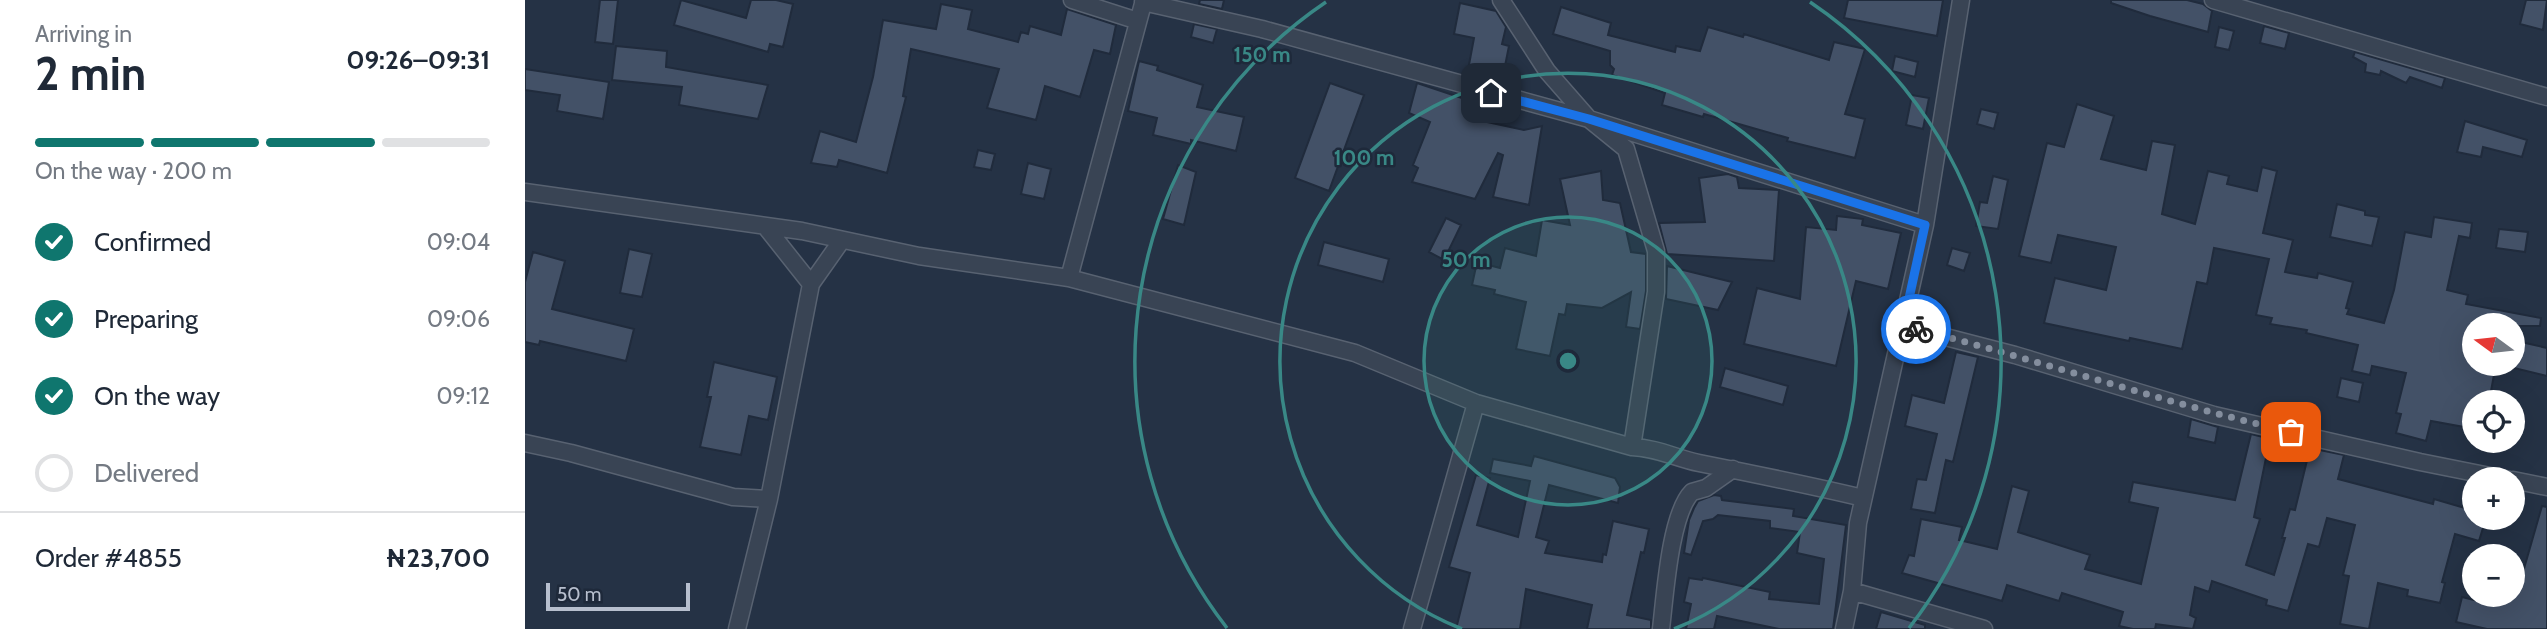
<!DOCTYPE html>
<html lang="en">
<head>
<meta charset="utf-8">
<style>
  :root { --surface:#fff; --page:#f6f6f7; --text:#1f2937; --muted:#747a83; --line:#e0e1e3; --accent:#0f766e }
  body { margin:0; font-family:Cabin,sans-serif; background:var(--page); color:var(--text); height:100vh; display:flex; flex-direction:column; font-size:26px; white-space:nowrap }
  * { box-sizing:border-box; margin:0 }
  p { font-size:23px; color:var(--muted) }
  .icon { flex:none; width:38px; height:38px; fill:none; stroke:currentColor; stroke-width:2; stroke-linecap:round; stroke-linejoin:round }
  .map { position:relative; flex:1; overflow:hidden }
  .sheet { display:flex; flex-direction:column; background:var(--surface); width:525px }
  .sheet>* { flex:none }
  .needle { width:46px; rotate:285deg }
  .controls { position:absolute; left:1937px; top:313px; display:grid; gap:14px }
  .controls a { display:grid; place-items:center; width:63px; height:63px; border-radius:50%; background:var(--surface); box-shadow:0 7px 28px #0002; font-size:35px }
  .scale { position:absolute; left:21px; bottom:18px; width:144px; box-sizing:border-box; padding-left:7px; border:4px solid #b7bfce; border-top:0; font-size:19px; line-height:24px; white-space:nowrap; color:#b7bfce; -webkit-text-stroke:5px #1e293a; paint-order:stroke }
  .pin { position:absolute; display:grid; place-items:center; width:60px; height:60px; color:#fff; margin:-30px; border-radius:14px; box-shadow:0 4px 10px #0006 }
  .courier { position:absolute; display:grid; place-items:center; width:70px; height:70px; margin:-35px; border:5px solid #1a73e8; border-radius:50%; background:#fff; color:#222; box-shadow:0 2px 9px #0007 }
  .summary em { font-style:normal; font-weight:700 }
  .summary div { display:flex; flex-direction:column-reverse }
  .summary { display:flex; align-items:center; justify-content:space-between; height:119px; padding:0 35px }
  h1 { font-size:46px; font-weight:700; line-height:52px }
  .bar { display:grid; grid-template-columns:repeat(4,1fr); gap:10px 7px; align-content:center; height:84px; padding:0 35px }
  .bar i { height:9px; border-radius:5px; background:var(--line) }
  .bar .on { background:var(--accent) }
  .bar p { grid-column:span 4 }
  .line { display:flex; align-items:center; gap:18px; padding:0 35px; border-top:2px solid var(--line) }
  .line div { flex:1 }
  ol { padding:0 35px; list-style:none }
  li { display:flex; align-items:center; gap:21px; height:77px }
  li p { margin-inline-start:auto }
  li .icon { padding:7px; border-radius:50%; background:var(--accent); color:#fff; stroke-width:4 }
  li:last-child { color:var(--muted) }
  li i { width:38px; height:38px; border:4px solid var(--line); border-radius:50% }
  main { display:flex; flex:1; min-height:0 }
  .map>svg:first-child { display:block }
  .building { fill:#435167; stroke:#202b3c; stroke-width:2 }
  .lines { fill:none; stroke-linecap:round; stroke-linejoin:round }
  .street-casing { stroke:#586271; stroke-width:19 }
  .street { stroke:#394454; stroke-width:16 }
  .done { stroke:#848e9e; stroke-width:7; stroke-dasharray:0 12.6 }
  .route { stroke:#1a73e8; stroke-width:9 }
  .ring { fill:none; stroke:#398886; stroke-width:3.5 }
  .centre { fill:#398886; stroke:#1e293a; stroke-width:3.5 }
  .ring-label { font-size:21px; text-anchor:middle; font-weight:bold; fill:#398886; stroke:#1e293a; stroke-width:5; stroke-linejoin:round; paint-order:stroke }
</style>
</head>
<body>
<main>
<section class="sheet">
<div class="summary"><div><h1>2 min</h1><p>Arriving in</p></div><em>09:26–09:31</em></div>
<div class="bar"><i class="on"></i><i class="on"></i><i class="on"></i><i></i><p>On the way · 200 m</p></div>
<ol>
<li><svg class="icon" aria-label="check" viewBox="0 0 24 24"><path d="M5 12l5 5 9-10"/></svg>Confirmed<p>09:04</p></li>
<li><svg class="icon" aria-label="check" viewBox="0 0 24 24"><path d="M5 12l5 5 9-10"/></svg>Preparing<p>09:06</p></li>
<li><svg class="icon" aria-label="check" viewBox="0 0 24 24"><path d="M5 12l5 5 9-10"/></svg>On the way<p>09:12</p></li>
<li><i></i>Delivered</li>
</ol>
<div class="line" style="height:91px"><div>Order #4855</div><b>₦23,700</b></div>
</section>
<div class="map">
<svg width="2022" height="629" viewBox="0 0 2022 629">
  <rect width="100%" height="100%" fill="#253245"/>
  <path class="building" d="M75 0H93L88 44 70 42Z
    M156 0 221 18 226 0H251L268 4 258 47 245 44 243 52 149 25Z
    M675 0H699L697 9 674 4Z
    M1323 0H1418L1412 36 1319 18Z
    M1586 0H1662L1678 4 1687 11 1683 32 1625 16 1586 3Z
    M2001 0H2022L2018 30 1995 24Z
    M935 3 971 11 981 27 977 44 984 46 978 76 943 70 949 38 929 34Z
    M416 4 447 10 443 29 493 42 496 32 503 34 505 26 536 35 542 9 591 25 585 54 569 50 555 97 520 86 511 120 462 108 474 69 386 49 378 96 381 97 362 173 314 160 312 167 286 163 295 131 331 142 348 77 358 20 411 29Z
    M1036 7 1086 23 1083 35 1150 52 1151 46 1175 51 1183 27 1218 37 1219 34 1304 60 1309 42 1340 49 1320 114 1340 119 1330 158 1262 141 1263 138 1179 114 1178 117 1137 105 1140 93 1087 75 1089 69 1085 65V51L1028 34Z
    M669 24 692 29 688 43 666 37Z
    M1739 26 1764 33 1760 49 1735 43Z
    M1694 27 1709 31 1704 50 1690 47Z
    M91 46 142 51 141 67 243 85 233 119 154 105 157 87 87 80Z
    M1830 52 1920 78 1917 88 1885 77 1881 83 1856 71 1855 75 1840 72 1841 64 1828 57Z
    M1370 56 1393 62 1390 77 1367 71Z
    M614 61 633 66 632 70 678 85 672 107 719 117 711 151 666 140V144L628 135 632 118 603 111Z
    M0 69 84 82 78 119 32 111 35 95 0 90Z
    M805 83 839 95 804 191 770 178Z
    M892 83 967 108 962 122 999 130 1017 126 1004 205 968 197 978 155 973 153 950 199 887 182 893 168 888 165 905 122 884 113Z
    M1387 95 1404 98 1398 129 1381 125Z
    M1552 104 1589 116 1576 159 1621 170 1627 141 1650 145 1637 214 1670 224 1683 171 1704 176 1702 184 1732 191 1737 167 1752 171 1738 233 1768 240 1760 272 1792 278 1793 273 1828 282 1821 308 1824 309 1822 314 1859 323 1869 290 1880 232 1906 237 1909 217 1947 223 1945 238 1934 236 1922 290 1943 295 1941 304 2016 318 2015 326H1950V364H1971L1964 402H1950V429L1906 421 1901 441 1871 433 1876 414 1871 413 1881 373 1847 366 1845 375 1827 371 1833 345 1781 333 1782 330 1745 324 1747 318 1731 315 1744 259 1689 248 1682 284 1672 282 1657 349 1605 338 1604 341 1519 323 1530 278 1581 290 1591 247 1533 235 1526 263 1494 256 1522 143 1539 147Z
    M1456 109 1473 113 1469 129 1452 124Z
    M1940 121 2002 140 1997 157 1958 147 1956 157 1932 152Z
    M453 150 470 154 466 170 449 167Z
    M503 163 526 169 519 199 496 194Z
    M653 165 671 172 659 225 638 219Z
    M1076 171 1078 200 1095 203 1106 252 1121 254V291L1115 329 1101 327 1106 292 1077 308 1042 304 1040 315 1034 314 1025 356 991 349 1001 302 969 294 970 290 947 285 952 262 975 268 980 248 1011 256 1017 220 1045 225 1035 179Z
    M1203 174 1212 177 1214 188 1254 190 1249 261 1142 254 1134 223 1180 222 1174 178Z
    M1468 176 1483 180 1473 229 1451 226 1455 202 1462 203Z
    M1812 204 1840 211V215L1854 217 1847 246 1805 237Z
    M1312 216 1338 219 1337 225 1376 233 1363 289 1331 281 1311 366 1219 344 1232 288 1275 299 1281 227 1311 230Z
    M921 218 936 225 919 260 904 252Z
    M1974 229 2003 232 2000 252 1971 248Z
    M799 242 864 259 858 282 793 265Z
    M1427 248 1445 253 1439 271 1422 265Z
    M104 249 127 254 117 297 95 293Z
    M8 252 40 261 27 309 109 329 101 361 15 341 14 345 0 342V282Z
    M1142 266 1207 282 1193 310 1141 299Z
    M1996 342 2022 348V376L1989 368Z
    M1431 352 1453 357 1428 462 1421 460 1410 513 1386 509 1392 479 1401 480 1412 434 1380 426 1387 395 1419 403Z
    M189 362 252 377 243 420 224 416 216 455 175 447 186 397H182Z
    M1200 368 1263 386 1258 405 1195 387Z
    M1816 378 1838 383 1834 402 1812 397Z
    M1666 419 1693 427 1690 443 1663 437Z
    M1726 434 1750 440 1747 454 1742 453 1729 517 1735 519 1721 565 1749 575 1760 538H1757L1765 509 1770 510 1785 448 1819 455 1813 479 1908 504 1909 499 1950 511V518H1961L1954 541 1930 534 1917 582 1920 583 1915 603 1882 596 1883 590 1853 583 1844 629 1815 624 1824 576 1818 575 1830 525 1802 518 1794 547 1783 544 1763 611 1741 605 1742 600 1687 581 1684 592 1670 587 1665 615 1671 618 1668 629 1631 624 1630 629H1608L1594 626 1598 612 1537 593 1534 601 1482 585 1477 601 1377 573 1384 555 1389 556 1396 519 1437 527 1434 540 1472 549 1487 486 1504 491 1493 532 1565 555 1560 569 1616 584 1633 508 1604 502 1608 482 1710 500Z
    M1009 456 1090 478 1095 487 1093 503 1024 485 1011 537 1024 541 1020 553 1077 562 1078 554 1081 555 1088 521 1124 529 1119 553 1116 552 1102 615 1126 620V629H1062L1067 605 1001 589 995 629H931L945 573 924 567 951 475 965 478 952 525 993 537 1005 481 965 473 968 459 1006 466Z
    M1189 495 1196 496 1197 500 1269 509 1268 516 1321 525 1308 629H1254L1192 616 1189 629H1161L1166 604 1159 602 1164 578 1177 580 1178 578 1245 592 1244 599 1294 604 1299 559 1272 553 1275 532 1245 528V521L1193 515 1188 519 1178 521 1166 555 1159 553 1164 520 1169 508 1173 501Z
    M2017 506 2022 507V629H1962L1931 622 1937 597 1957 602 1958 595H1988V584L1994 586Z
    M1356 612 1400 625V629H1351Z"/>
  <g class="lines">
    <g class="street-casing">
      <path id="street" d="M547 0 613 21
        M976 0 1022 71 1064 119 1101 149 1131 251V292L1107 447
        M1688 0 2022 97
        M618 2 737 29 1064 119 1400 225
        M0 192 277 231 394 256 544 278 830 353 951 403 1107 447C1133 448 1150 458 1174 463 1229 474 1284 485 1338 498
        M240 226 286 284
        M544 278 619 0
        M1378 326 1490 355 1689 415 1895 462 1985 480
        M0 443 46 453 208 497 244 499
        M1988 480 2022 487
        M1327 591 1459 629
        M212 629 244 499 286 284 317 240
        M887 629 951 403
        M1136 629C1140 596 1145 514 1167 492L1181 488 1208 469
        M1319 629 1327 591 1333 523 1400 225 1436 0"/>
    </g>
    <use href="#street" class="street"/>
  </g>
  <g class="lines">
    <path class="done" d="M1391 329C1517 361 1640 403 1766 432"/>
    <path class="route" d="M966 93 1064 119 1400 225 1378 326 1391 329"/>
  </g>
  <circle cx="1043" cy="361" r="144" fill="#398886" fill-opacity=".12"/>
  <g class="ring">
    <circle cx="1043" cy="361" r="144"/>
    <path d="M937 629A288 288 0 1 1 1149 629"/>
    <path d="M702 628A433 433 0 0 1 801 2M1285 2A433 433 0 0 1 1384 628"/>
  </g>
  <circle cx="1043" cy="361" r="10" class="centre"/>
  <g class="ring-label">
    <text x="737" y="62">150 m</text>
    <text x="839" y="165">100 m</text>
    <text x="941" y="267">50 m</text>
  </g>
</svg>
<div class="controls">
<a><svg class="needle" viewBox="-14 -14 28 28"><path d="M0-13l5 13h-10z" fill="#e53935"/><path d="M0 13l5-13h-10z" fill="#747a83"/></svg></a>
<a><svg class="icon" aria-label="locate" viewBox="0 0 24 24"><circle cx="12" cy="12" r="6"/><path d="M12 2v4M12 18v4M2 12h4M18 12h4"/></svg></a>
<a>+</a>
<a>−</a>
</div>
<div class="scale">50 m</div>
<div class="pin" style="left:1766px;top:432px;background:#ea580c"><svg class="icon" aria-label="bag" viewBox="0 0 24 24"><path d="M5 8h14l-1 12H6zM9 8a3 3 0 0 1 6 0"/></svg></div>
<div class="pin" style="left:966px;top:93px;background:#1f2937"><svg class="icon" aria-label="home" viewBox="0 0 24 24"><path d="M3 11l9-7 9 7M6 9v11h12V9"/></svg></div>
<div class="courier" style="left:1391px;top:329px"><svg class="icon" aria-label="bike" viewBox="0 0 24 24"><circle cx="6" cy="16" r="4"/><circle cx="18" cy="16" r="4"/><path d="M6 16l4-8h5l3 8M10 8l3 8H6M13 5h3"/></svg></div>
</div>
</main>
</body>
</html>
